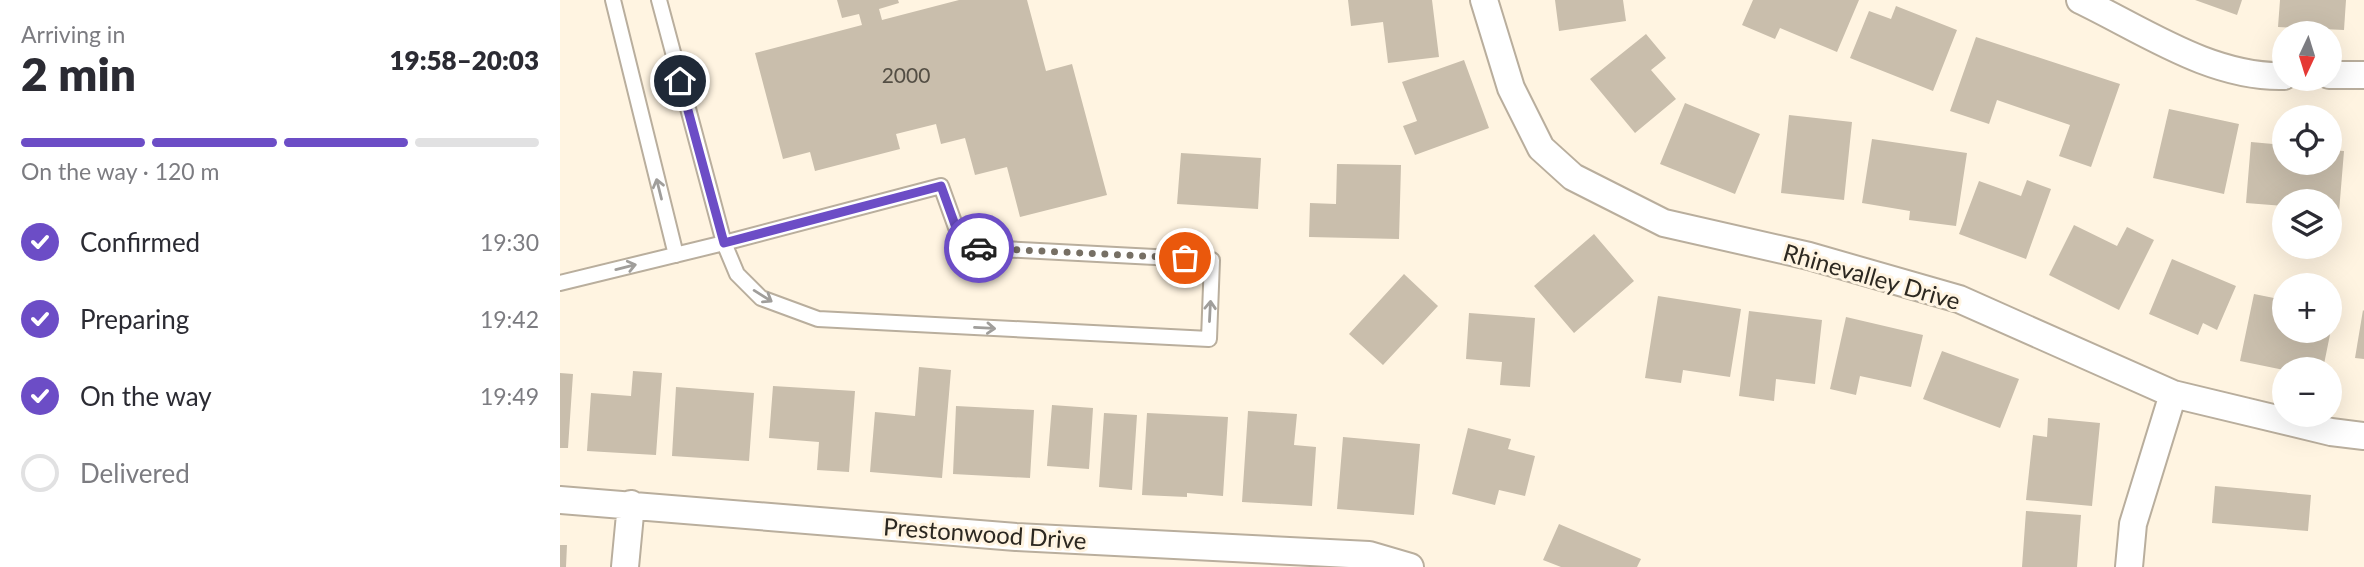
<!DOCTYPE html>
<html lang="en">
<head>
<meta charset="utf-8">
<style>
  :root { --surface:#fff; --page:#f7f7f7; --text:#2b2b33; --muted:#7c7c81; --line:#e1e1e2; --accent:#6c4dc6 }
  body { margin:0; font-family:Lato,sans-serif; background:var(--page); color:var(--text); height:100vh; display:flex; flex-direction:column; font-size:26px; white-space:nowrap }
  * { box-sizing:border-box; margin:0 }
  p { font-size:23px; color:var(--muted) }
  .icon { flex:none; width:38px; height:38px; fill:none; stroke:currentColor; stroke-width:2; stroke-linecap:round; stroke-linejoin:round }
  .map { position:relative; flex:1; overflow:hidden }
  .details { display:flex; flex-direction:column; background:var(--surface); width:560px }
  .details>* { flex:none }
  .needle { width:46px; rotate:184deg }
  .controls { position:absolute; left:1712px; top:21px; display:grid; gap:14px }
  .controls a { display:grid; place-items:center; width:70px; height:70px; border-radius:50%; background:var(--surface); box-shadow:0 7px 28px #0002; font-size:35px }
  .pin { position:absolute; display:grid; place-items:center; width:60px; height:60px; color:#fff; margin:-30px; border:4px solid #fff; border-radius:50%; box-shadow:0 2px 7px #0007 }
  .courier { position:absolute; display:grid; place-items:center; width:70px; height:70px; margin:-35px; border:5px solid #6c4dc6; border-radius:50%; background:#fff; color:#222; box-shadow:0 2px 9px #0007 }
  .headline em { font-style:normal; font-weight:800 }
  .headline div { display:flex; flex-direction:column-reverse }
  .headline { display:flex; align-items:center; justify-content:space-between; height:119px; padding:0 21px }
  h1 { font-size:46px; font-weight:800; line-height:52px }
  .bar { display:grid; grid-template-columns:repeat(4,1fr); gap:10px 7px; align-content:center; height:84px; padding:0 21px }
  .bar i { height:9px; border-radius:5px; background:var(--line) }
  .bar .active { background:var(--accent) }
  .bar p { grid-column:span 4 }
  ol { padding:0 21px; list-style:none }
  li { display:flex; align-items:center; gap:21px; height:77px }
  li p { margin-inline-start:auto }
  li .icon { padding:7px; border-radius:50%; background:var(--accent); color:#fff; stroke-width:4 }
  li:last-child { color:var(--muted) }
  li i { width:38px; height:38px; border:4px solid var(--line); border-radius:50% }
  main { display:flex; flex:1; min-height:0 }
  .map>svg:first-child { display:block }
  .building { fill:#c9beac }
  .lines { fill:none; stroke-linecap:round; stroke-linejoin:round }
  .lane-casing { stroke:#b9ae9d; stroke-width:18 }
  .street-casing { stroke:#b9ae9d; stroke-width:30 }
  .lane { stroke:#fff; stroke-width:14 }
  .street { stroke:#fff; stroke-width:26 }
  .oneway { stroke:#a09e9b }
  .done { stroke:#766f64; stroke-width:7; stroke-dasharray:0 12.6 }
  .route { stroke:#6c4dc6; stroke-width:9 }
  .labels { text-anchor:middle; dominant-baseline:central; stroke-width:6; stroke-linejoin:round; paint-order:stroke }
  .number-label { font-size:21px; fill:#534e44 }
  .street-label { font-size:24px; fill:#2c2821; stroke:#fff4e1 }
</style>
</head>
<body>
<main>
<section class="details">
<div class="headline"><div><h1>2 min</h1><p>Arriving in</p></div><em>19:58–20:03</em></div>
<div class="bar"><i class="active"></i><i class="active"></i><i class="active"></i><i></i><p>On the way · 120 m</p></div>
<ol>
<li><svg class="icon" aria-label="check" viewBox="0 0 24 24"><path d="M5 12l5 5 9-10"/></svg>Confirmed<p>19:30</p></li>
<li><svg class="icon" aria-label="check" viewBox="0 0 24 24"><path d="M5 12l5 5 9-10"/></svg>Preparing<p>19:42</p></li>
<li><svg class="icon" aria-label="check" viewBox="0 0 24 24"><path d="M5 12l5 5 9-10"/></svg>On the way<p>19:49</p></li>
<li><i></i>Delivered</li>
</ol>
</section>
<div class="map">
<svg width="1804" height="567" viewBox="0 0 1804 567">
  <rect width="100%" height="100%" fill="#fff4e1"/>
  <path class="building" d="M277 0H338L339 3 319 9 322 20 399 0H467L486 71 512 64 547 195 460 217 447 167 415 175 405 138 381 144 376 124 336 134 340 149 255 171 250 152 223 159 195 53 302 25 299 14 282 18Z
    M788 0H872L879 57 828 63 823 22 791 26Z
    M995 0H1063L1066 21 999 31Z
    M1193 0H1299L1277 52 1220 28 1215 39 1182 25Z
    M1635 0H1682L1677 15Z
    M1720 0H1786L1784 30 1718 27Z
    M1336 6 1397 30 1373 91 1290 58 1309 11 1331 19Z
    M1086 34 1106 58 1091 70 1116 99 1075 133 1030 79Z
    M1416 37 1560 84 1531 167 1499 156 1510 125 1437 100 1429 124 1390 111Z
    M904 60 929 128 855 155 843 126 857 121 842 82Z
    M1125 103 1200 134 1175 194 1100 164Z
    M1609 109 1679 124 1664 194 1593 178Z
    M1229 115 1292 122 1284 200 1221 193Z
    M1312 139 1407 153 1396 226 1349 220 1350 211 1302 203Z
    M1691 142 1724 145V163H1769V150L1784 151 1779 212 1769 211V201H1724V206L1686 203Z
    M621 153 701 158 698 209 617 204Z
    M777 164 841 165 839 239 749 237 750 203 776 204Z
    M1467 180 1491 189 1466 259 1399 234 1419 181 1461 196Z
    M1514 225 1557 246 1567 227 1594 240 1559 310 1489 275Z
    M1034 234 1074 281 1014 333 974 286Z
    M1612 259 1676 286 1657 330 1643 323 1638 335 1589 314Z
    M844 274 878 306 823 365 789 334Z
    M1694 294 1724 300V331H1769V309L1775 310 1763 369 1724 370 1680 361Z
    M1098 296 1181 309 1170 377 1123 370 1121 383 1085 378Z
    M1803 310 1804 311V359L1795 358Z
    M1189 311 1262 320 1255 384 1216 379 1214 401 1179 396Z
    M909 313 975 318 970 387 940 385 942 362 906 359Z
    M1286 317 1363 335 1351 387 1300 376 1296 395 1270 389Z
    M1382 351 1459 379 1440 428 1363 399Z
    M359 367 391 370 382 478 310 472 315 412 355 416Z
    M73 371 102 373 96 455 27 451 31 393 71 396Z
    M0 373 13 374 8 448H0Z
    M213 386 295 391 289 472 257 470 259 442 209 438Z
    M116 387 194 393 189 461 112 456Z
    M492 405 533 408 529 469 487 466Z
    M396 406 474 410 470 478 393 474Z
    M688 411 737 414 734 445 756 447 752 506 682 502Z
    M544 413 577 415 572 490 539 487Z
    M587 413 668 417 663 496 627 493V497L582 495Z
    M1488 418 1540 423 1532 506 1466 500 1473 435 1487 437Z
    M908 428 951 439 948 449 975 456 965 496 939 490 935 505 892 494Z
    M783 437 860 444 854 515 777 509Z
    M1655 486 1751 495 1748 531 1652 523Z
    M1466 511 1521 515 1517 567H1462Z
    M999 524 1081 559 1077 567H1001L983 560Z
    M0 545H7L6 567H0Z"/>
  <g class="lines">
    <g class="lane-casing">
      <path id="lane" d="M53 0 116 255
        M0 283 164 243 381 186 403 247 652 260 649 339 258 319 201 298 177 274 164 243 99 0"/>
    </g>
    <g class="street-casing">
      <path id="street" d="M924 0 951 88 981 148 1013 177 1104 223 1249 256 1399 299 1613 394 1771 432 1804 436
        M1520 0C1583 30 1651 78 1724 76
        M1769 75H1804
        M0 500 456 537 809 555 850 567
        M65 567 71 504
        M1569 567 1573 524 1613 394"/>
    </g>
    <use href="#lane" class="lane"/>
    <use href="#street" class="street"/>
  </g>
  <defs><path id="oneway-shaft" d="M-6 0H5M1.5-3L5.5 0L1.5 3" fill="none" stroke-width="1.6" stroke-linecap="round" stroke-linejoin="round" transform="scale(1.75)"/></defs>
  <g class="oneway">
    <use href="#oneway-shaft" transform="translate(99 189) rotate(-104)"/>
    <use href="#oneway-shaft" transform="translate(66 267) rotate(-14)"/>
    <use href="#oneway-shaft" transform="translate(203 296) rotate(32)"/>
    <use href="#oneway-shaft" transform="translate(650 311) rotate(-87)"/>
    <use href="#oneway-shaft" transform="translate(425 328) rotate(3)"/>
  </g>
  <g class="lines">
    <path class="done" d="M419 248 625 258"/>
    <path class="route" d="M120 81 164 243 381 186 403 247 419 248"/>
  </g>
  <g class="labels">
    <g class="number-label">
      <text x="346" y="74">2000</text>
    </g>
    <g class="street-label">
      <text transform="translate(1312 276) rotate(16)">Rhinevalley Drive</text>
      <text transform="translate(425 533) rotate(4)">Prestonwood Drive</text>
    </g>
  </g>
</svg>
<div class="controls">
<a><svg class="needle" viewBox="-14 -14 28 28"><path d="M0-13l5 13h-10z" fill="#e53935"/><path d="M0 13l5-13h-10z" fill="#7c7c81"/></svg></a>
<a><svg class="icon" aria-label="locate" viewBox="0 0 24 24"><circle cx="12" cy="12" r="6"/><path d="M12 2v4M12 18v4M2 12h4M18 12h4"/></svg></a>
<a><svg class="icon" aria-label="layers" viewBox="0 0 24 24"><path d="M12 4l9 5-9 5-9-5zM3 14l9 5 9-5"/></svg></a>
<a>+</a>
<a>−</a>
</div>
<div class="pin" style="left:625px;top:258px;background:#ea580c"><svg class="icon" aria-label="bag" viewBox="0 0 24 24"><path d="M5 8h14l-1 12H6zM9 8a3 3 0 0 1 6 0"/></svg></div>
<div class="pin" style="left:120px;top:81px;background:#1f2937"><svg class="icon" aria-label="home" viewBox="0 0 24 24"><path d="M3 11l9-7 9 7M6 9v11h12V9"/></svg></div>
<div class="courier" style="left:419px;top:248px"><svg class="icon" aria-label="car" viewBox="0 0 24 24"><path d="M5 17H2v-5l4-1 3-4h7l3 4 3 1v5h-3M9 17h6M6 11h13"/><circle cx="7" cy="17" r="2"/><circle cx="17" cy="17" r="2"/></svg></div>
</div>
</main>
</body>
</html>
